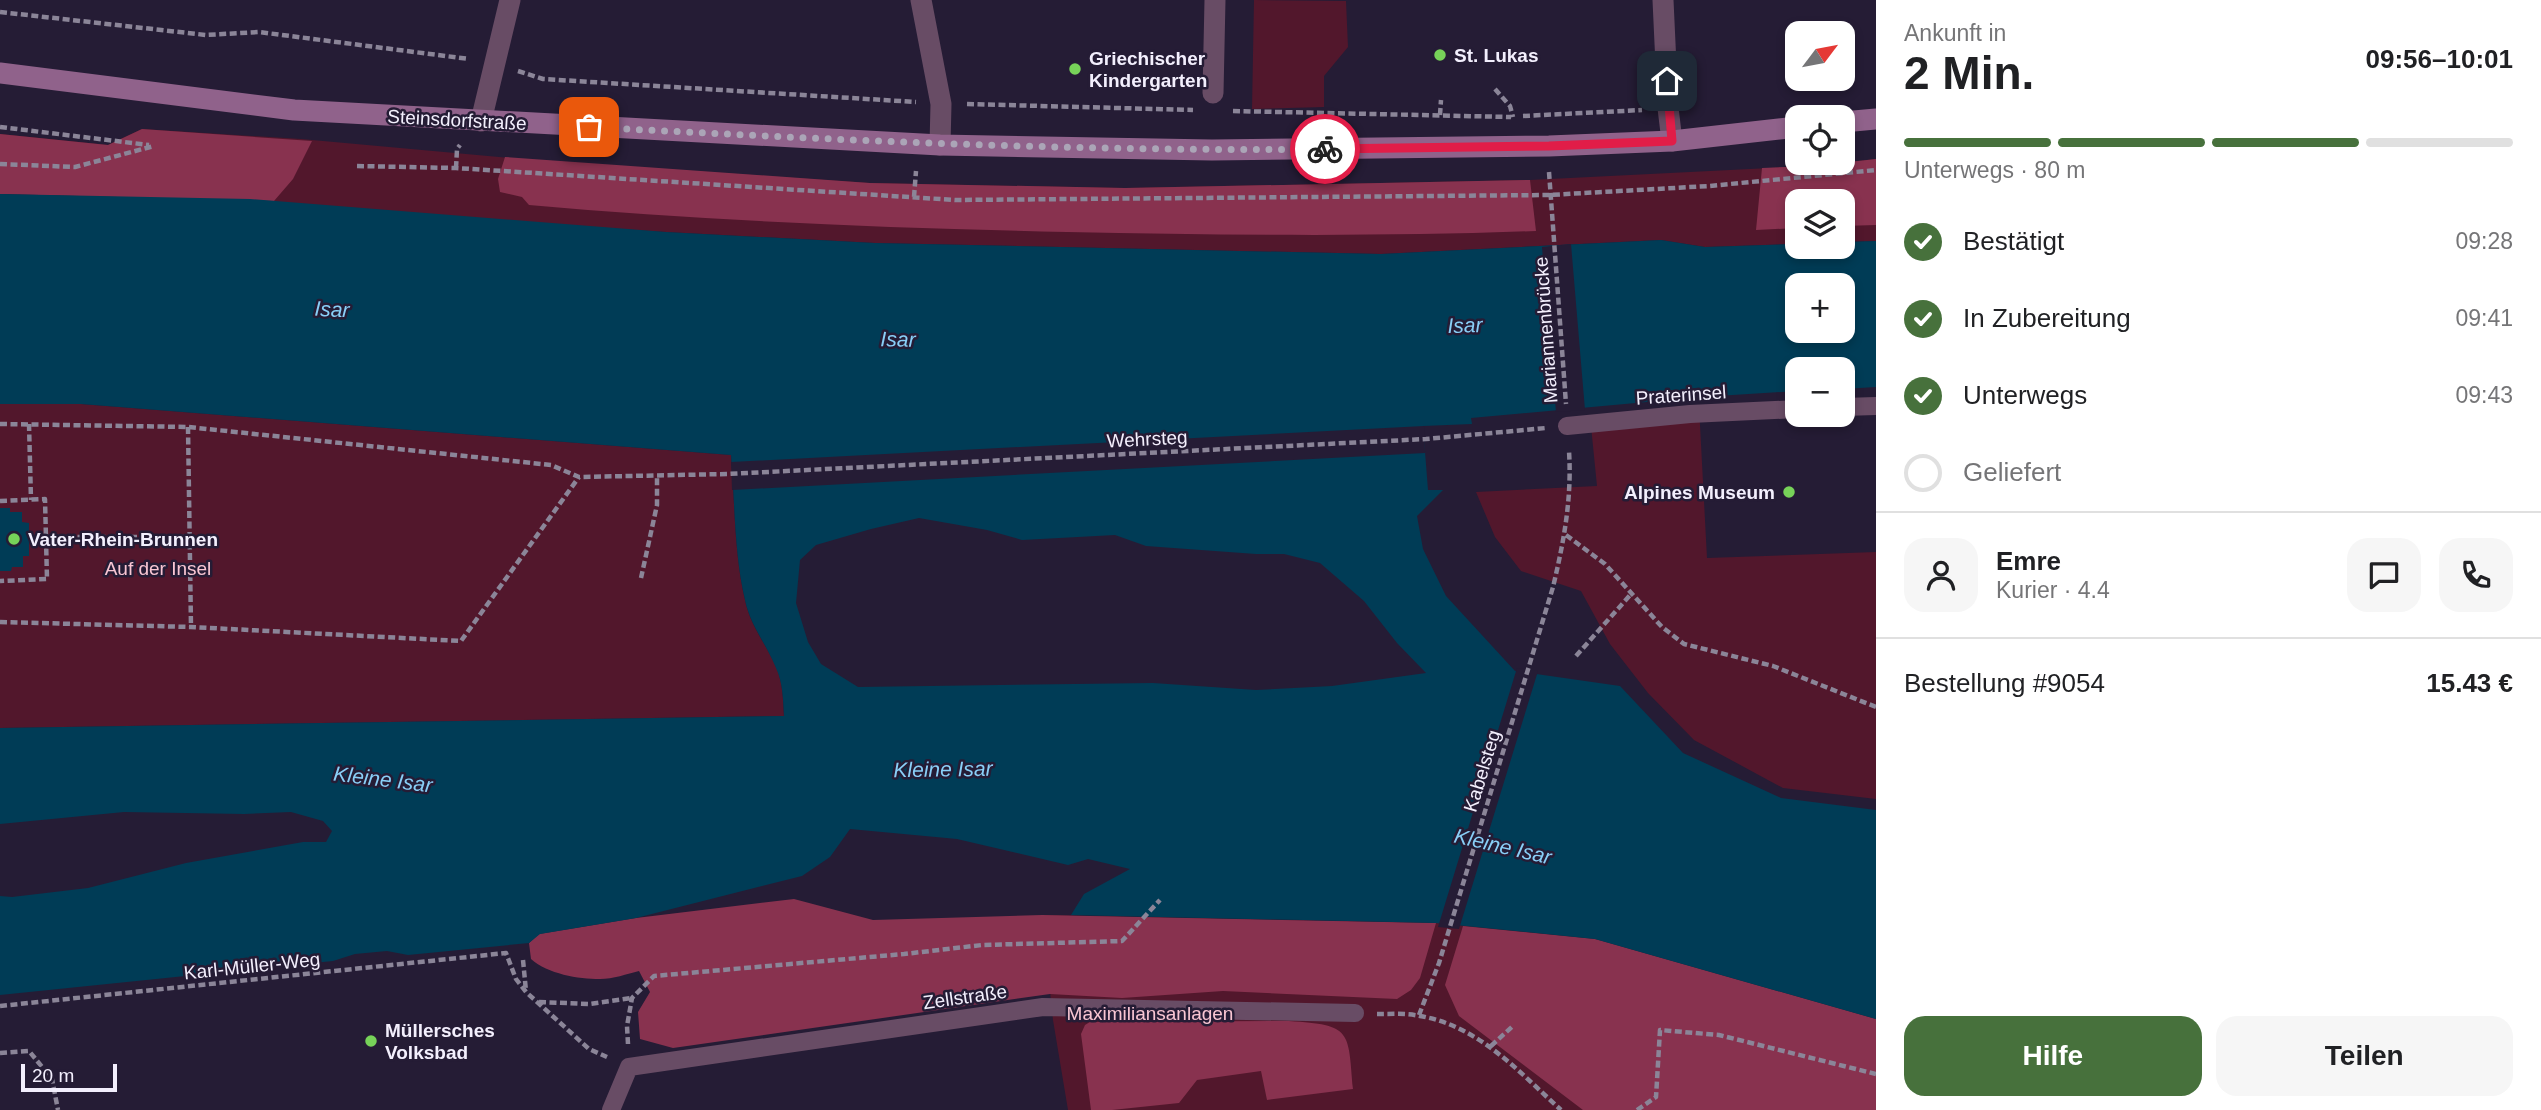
<!DOCTYPE html>
<html lang="de">
<head>
<meta charset="utf-8">
<style>
  :root { --surface:#fff; --page:#f6f6f6; --text:#202124; --muted:#757577; --line:#e0e0e0; --accent:#47713c }
  body { margin:0; font-family:Arial,sans-serif; background:var(--page); color:var(--text); height:100vh; display:flex; flex-direction:column; font-size:26px; white-space:nowrap }
  * { box-sizing:border-box; margin:0 }
  p { font-size:23px; color:var(--muted) }
  .icon { flex:none; width:38px; height:38px; fill:none; stroke:currentColor; stroke-width:2; stroke-linecap:round; stroke-linejoin:round }
  .map { position:relative; flex:1; overflow:hidden }
  .side { display:flex; flex-direction:column; background:var(--surface); width:665px }
  .side>* { flex:none }
  .needle { width:46px; rotate:58deg }
  .fabs { position:absolute; left:1785px; top:21px; display:grid; gap:14px }
  .fabs a { display:grid; place-items:center; width:70px; height:70px; border-radius:14px; background:var(--surface); box-shadow:0 4px 10px #0003; font-size:35px }
  .scale { position:absolute; left:21px; bottom:18px; width:96px; box-sizing:border-box; padding-left:7px; border:4px solid #f3effd; border-top:0; font-size:19px; line-height:24px; white-space:nowrap; color:#f3effd; -webkit-text-stroke:5px #251c35; paint-order:stroke }
  .pin { position:absolute; display:grid; place-items:center; width:60px; height:60px; color:#fff; margin:-30px; border-radius:14px; box-shadow:0 4px 10px #0006 }
  .courier { position:absolute; display:grid; place-items:center; width:70px; height:70px; margin:-35px; border:5px solid #e11d48; border-radius:50%; background:#fff; color:#222; box-shadow:0 2px 9px #0007 }
  .headline em { font-style:normal; font-weight:800 }
  .headline div { display:flex; flex-direction:column-reverse }
  .headline { display:flex; align-items:center; justify-content:space-between; height:119px; padding:0 28px }
  h1 { font-size:46px; font-weight:800; line-height:52px }
  .bar { display:grid; grid-template-columns:repeat(4,1fr); gap:10px 7px; align-content:center; height:84px; padding:0 28px }
  .bar i { height:9px; border-radius:5px; background:var(--line) }
  .bar .selected { background:var(--accent) }
  .bar p { grid-column:span 4 }
  .line { display:flex; align-items:center; gap:18px; padding:0 28px; border-top:2px solid var(--line) }
  .line div { flex:1 }
  .round { display:grid; place-items:center; flex:none; width:74px; height:74px; border-radius:21px; background:var(--page) }
  ol { padding:0 28px; list-style:none }
  li { display:flex; align-items:center; gap:21px; height:77px }
  li p { margin-inline-start:auto }
  li .icon { padding:7px; border-radius:50%; background:var(--accent); color:#fff; stroke-width:4 }
  li:last-child { color:var(--muted) }
  li i { width:38px; height:38px; border:4px solid var(--line); border-radius:50% }
  .cta { display:flex; gap:14px; margin-top:auto; padding:14px 28px }
  .cta a { flex:1; height:80px; border-radius:21px; background:var(--accent); color:#fff; font-size:28px; font-weight:800; line-height:80px; text-align:center }
  .cta a+a { background:var(--page); color:var(--text) }
  main { display:flex; flex:1; min-height:0 }
  .map>svg:first-child { display:block }
  .green { fill:#52172c }
  .forest { fill:#88324f }
  .water { fill:#003c56; fill-rule:evenodd }
  .pier { fill:#251c35 }
  .lines { fill:none; stroke-linecap:round; stroke-linejoin:round }
  .path { stroke:#8b8598; stroke-width:4.5; stroke-dasharray:7 3.5; stroke-linecap:butt }
  .lane { stroke:#684c65; stroke-width:18 }
  .street { stroke:#684c65; stroke-width:21 }
  .secondary { stroke:#90628b; stroke-width:21 }
  .done { stroke:#aba5b7; stroke-width:7; stroke-dasharray:0 12.6 }
  .route { stroke:#e11d48; stroke-width:9 }
  .poi-dot { fill:#77d259; stroke:#251c35; stroke-width:2.5 }
  .labels { text-anchor:middle; dominant-baseline:central; stroke-width:5; stroke-linejoin:round; paint-order:stroke }
  .poi-label { font-size:19px; font-weight:bold; fill:#f3effd; stroke:#251c35; text-anchor:start }
  .street-label { font-size:19px; fill:#f3effd; stroke:#251c35 }
  .park-label { font-size:19px; fill:#f9c6d3; stroke:#251c35 }
  .water-label { font-size:21px; font-style:italic; fill:#89cff7; stroke:#251c35 }
</style>
</head>
<body>
<main>
<div class="map">
<svg width="1876" height="1110" viewBox="0 0 1876 1110">
  <rect width="100%" height="100%" fill="#251c35"/>
  <path class="green" d="M1254 0 1346 1 1348 47 1324 76V107L1252 109Z
    M142 129 301 139 543 161 870 183 1125 188 1530 180 1812 166 1876 159V241L1843 242V201H1797V244L1705 247 1661 240 1381 254 875 243 666 232 65 194H0V134L108 145Z
    M0 404H81L731 455C735 503 734 553 745 600 750 626 767 645 777 669 783 684 783 700 784 716L0 728Z
    M1699 406 1707 558 1876 552V799L1783 788 1694 740 1648 693 1610 644 1581 591 1521 571 1495 537 1476 492 1597 486 1590 416Z
    M1042 915 1436 923 1595 939 1876 1019V1110H1068L1053 1020Z"/>
  <path class="forest" d="M142 129 312 141 293 179 274 201 0 194V134L108 145Z
    M505 157 870 183 1125 188 1530 180 1536 231C1380 237 1223 235 1067 232 887 228 708 221 529 205L522 197 500 192 498 179Z
    M1876 159V225L1843 226V201H1797V228L1756 230 1762 168 1812 166Z
    M794 899 873 920 1042 915 1436 923 1420 978 1411 990 1397 999 1223 991 1122 998 1050 994 673 1048 640 1039 638 1012 650 992 639 971C627 974 613 979 600 979 578 979 548 974 531 959L529 943 539 934 636 918Z
    M1463 926 1595 939 1876 1019V1110H1583L1459 1016 1445 985Z
    M1289 1021C1352 1025 1348 1030 1353 1089L1267 1100 1261 1071 1197 1080 1179 1103 1112 1110H1091L1081 1034 1085 1025 1090 1022Z"/>
  <path class="water" d="M0 194 250 199 666 232 875 243 1381 254 1661 240 1705 247 1797 244V247H1843V242L1876 241V387L1843 389V369H1797V391L1701 397 1471 418 1472 424 1423 426 1428 490H1443L1417 516 1423 549 1446 596 1515 671 1620 686 1683 753 1781 798 1876 810V1019L1595 939 1436 923 1071 915 1084 894 1130 869 1088 859 1068 865 957 839 850 829 830 857 802 876 636 918 540 934 529 943 408 955 387 951 355 954 333 961 0 995V896L12 897 88 888 186 863 303 842H326L332 831 323 821 291 812 244 814 124 812 0 824V728L784 716C783 700 783 683 776 668 767 645 750 625 745 600 734 553 735 503 731 455L81 404H0ZM1797 285H1843V331H1797ZM919 518 987 530 1022 540 1115 535 1146 546 1256 554H1284L1320 563 1364 601 1397 643 1426 673 1332 686 1256 690 1153 683 858 687 821 664 808 642 796 603 800 560 816 545 871 529Z
    M0 508H10V512H22V522L29 523V556H23V567H12L11 571H0Z"/>
  <path class="pier" d="M1571 244 1585 410 1556 412 1542 247Z
    M1424 426 1425 453 732 490 731 462Z
    M1517 668 1538 671 1459 929 1438 927Z"/>
  <g class="lines">
    <path class="path" d="M0 12 206 35 259 32 469 59
      M518 71 543 79 916 102
      M1495 89 1510 106 1513 117
      M967 104 1193 110
      M1233 111 1511 117
      M1440 115 1441 100
      M1523 116 1642 110
      M0 127 149 145
      M0 164 75 167 154 146
      M357 166 456 168 955 200 1549 195 1709 186 1876 170
      M456 168 457 149 460 145
      M1549 172 1566 404
      M914 197 916 171
      M0 424 188 427 551 465 579 477 727 474 1426 439 1546 428
      M29 424 31 500
      M188 427 191 627
      M0 501 45 499 47 579 0 581
      M1566 535 1605 564 1662 627 1684 644 1773 666 1876 707
      M46 537H190
      M641 578 657 505V476
      M0 622 191 627 461 641 579 477
      M1576 656 1632 593
      M523 960 526 991
      M539 1002 589 1004 632 998
      M0 1006 506 953 516 979 526 992 589 1049 607 1057
      M1377 1014C1391 1014 1406 1013 1420 1016 1479 1026 1519 1072 1561 1110
      M1419 1015 1439 963 1553 587C1564 541 1572 498 1569 451
      M628 1044 627 1026 632 998 654 976 904 954 982 945 1122 941 1160 900
      M1491 1046 1514 1025
      M0 1053 29 1051 52 1079 58 1110
      M1637 1110 1656 1097 1660 1030 1719 1035 1876 1074"/>
    <path class="lane" d="M1843 407 1876 406
      M1567 426 1690 414 1797 409
      M611 1110 629 1067 1043 1007 1355 1013"/>
    <path class="street" d="M921 0 941 104 940 145
      M1663 0 1668 108 1672 141
      M1213 93 1215 0
      M481 121 510 0"/>
    <path class="secondary" d="M0 73 294 110 940 145 1212 150 1549 146 1672 141 1797 127
      M1843 122 1876 119"/>
  </g>
  <g class="lines">
    <path class="done" d="M589 127C835 140 1080 152 1325 149"/>
    <path class="route" d="M1325 149 1549 146 1672 141 1667 81"/>
  </g>
  <g class="poi-dot">
    <circle cx="1440" cy="55" r="7"/>
    <circle cx="1075" cy="69" r="7"/>
    <circle cx="1789" cy="492" r="7"/>
    <circle cx="14" cy="539" r="7"/>
    <circle cx="371" cy="1041" r="7"/>
  </g>
  <g class="labels">
    <g class="poi-label">
      <text x="1454" y="55">St. Lukas</text>
      <text x="1089" y="58">Griechischer<tspan x="1089" dy="22">Kindergarten</tspan></text>
      <text x="1775" y="492" text-anchor="end">Alpines Museum</text>
      <text x="28" y="539">Vater-Rhein-Brunnen</text>
      <text x="385" y="1030">Müllersches<tspan x="385" dy="22">Volksbad</tspan></text>
    </g>
    <g class="street-label">
      <text transform="translate(457 120) rotate(3)">Steinsdorfstraße</text>
      <text transform="translate(1546 330) rotate(-94)">Mariannenbrücke</text>
      <text transform="translate(1681 395) rotate(-4)">Praterinsel</text>
      <text transform="translate(1147 439) rotate(-3)">Wehrsteg</text>
      <text transform="translate(1482 771) rotate(-73)">Kabelsteg</text>
      <text transform="translate(252 966) rotate(-6)">Karl-Müller-Weg</text>
      <text transform="translate(965 997) rotate(-8)">Zellstraße</text>
    </g>
    <g class="park-label">
      <text x="158" y="568">Auf der Insel</text>
      <text x="1150" y="1013">Maximiliansanlagen</text>
    </g>
    <g class="water-label">
      <text transform="translate(332 309) rotate(3)">Isar</text>
      <text transform="translate(1465 325) rotate(-2)">Isar</text>
      <text transform="translate(898 339) rotate(1)">Isar</text>
      <text transform="translate(943 769) rotate(-1)">Kleine Isar</text>
      <text transform="translate(383 779) rotate(7)">Kleine Isar</text>
      <text transform="translate(1503 846) rotate(13)">Kleine Isar</text>
    </g>
  </g>
</svg>
<div class="fabs">
<a><svg class="needle" viewBox="-14 -14 28 28"><path d="M0-13l5 13h-10z" fill="#e53935"/><path d="M0 13l5-13h-10z" fill="#757577"/></svg></a>
<a><svg class="icon" aria-label="locate" viewBox="0 0 24 24"><circle cx="12" cy="12" r="6"/><path d="M12 2v4M12 18v4M2 12h4M18 12h4"/></svg></a>
<a><svg class="icon" aria-label="layers" viewBox="0 0 24 24"><path d="M12 4l9 5-9 5-9-5zM3 14l9 5 9-5"/></svg></a>
<a>+</a>
<a>−</a>
</div>
<div class="scale">20 m</div>
<div class="pin" style="left:589px;top:127px;background:#ea580c"><svg class="icon" aria-label="bag" viewBox="0 0 24 24"><path d="M5 8h14l-1 12H6zM9 8a3 3 0 0 1 6 0"/></svg></div>
<div class="pin" style="left:1667px;top:81px;background:#1f2937"><svg class="icon" aria-label="home" viewBox="0 0 24 24"><path d="M3 11l9-7 9 7M6 9v11h12V9"/></svg></div>
<div class="courier" style="left:1325px;top:149px"><svg class="icon" aria-label="bike" viewBox="0 0 24 24"><circle cx="6" cy="16" r="4"/><circle cx="18" cy="16" r="4"/><path d="M6 16l4-8h5l3 8M10 8l3 8H6M13 5h3"/></svg></div>
</div>
<section class="side">
<div class="headline"><div><h1>2 Min.</h1><p>Ankunft in</p></div><em>09:56–10:01</em></div>
<div class="bar"><i class="selected"></i><i class="selected"></i><i class="selected"></i><i></i><p>Unterwegs · 80 m</p></div>
<ol>
<li><svg class="icon" aria-label="check" viewBox="0 0 24 24"><path d="M5 12l5 5 9-10"/></svg>Bestätigt<p>09:28</p></li>
<li><svg class="icon" aria-label="check" viewBox="0 0 24 24"><path d="M5 12l5 5 9-10"/></svg>In Zubereitung<p>09:41</p></li>
<li><svg class="icon" aria-label="check" viewBox="0 0 24 24"><path d="M5 12l5 5 9-10"/></svg>Unterwegs<p>09:43</p></li>
<li><i></i>Geliefert</li>
</ol>
<div class="line" style="height:126px"><a class="round"><svg class="icon" aria-label="person" viewBox="0 0 24 24"><circle cx="12" cy="8" r="4"/><path d="M4 21q1-7 8-7t8 7"/></svg></a><div><b>Emre</b><p>Kurier · 4.4</p></div><a class="round"><svg class="icon" aria-label="chat" viewBox="0 0 24 24"><path d="M4 5h16v11H9l-5 4z"/></svg></a><a class="round"><svg class="icon" aria-label="phone" viewBox="0 0 24 24"><path d="M5 4h4l2 5-3 2q2 4 5 5l2-3 5 2v4C11 20 4 13 5 4z"/></svg></a></div>
<div class="line" style="height:91px"><div>Bestellung #9054</div><b>15.43 €</b></div>
<div class="cta"><a>Hilfe</a><a>Teilen</a></div>
</section>
</main>
</body>
</html>
